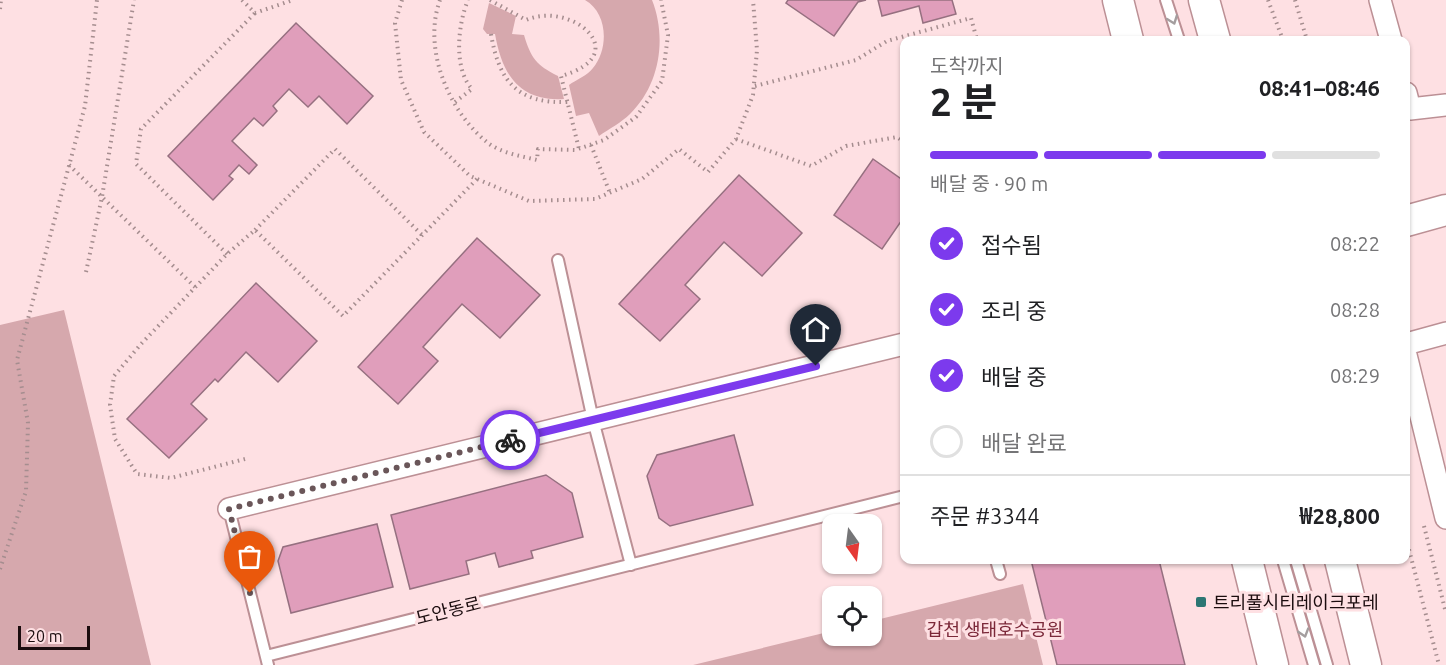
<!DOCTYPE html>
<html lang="ko">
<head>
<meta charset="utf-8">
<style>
  :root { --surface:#fff; --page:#f6f6f6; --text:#202124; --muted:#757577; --line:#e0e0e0; --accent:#7c3aed }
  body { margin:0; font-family:Ubuntu,"Noto Sans KR",sans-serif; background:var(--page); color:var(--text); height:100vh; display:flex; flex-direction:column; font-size:22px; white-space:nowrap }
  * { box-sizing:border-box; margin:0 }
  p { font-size:20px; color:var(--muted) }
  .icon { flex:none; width:33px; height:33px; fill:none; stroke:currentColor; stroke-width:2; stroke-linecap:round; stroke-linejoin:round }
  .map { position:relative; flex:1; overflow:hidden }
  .details { position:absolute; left:900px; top:36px; width:510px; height:528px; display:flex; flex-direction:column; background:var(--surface); border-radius:12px; box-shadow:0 2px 4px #0004 }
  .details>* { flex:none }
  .needle { width:39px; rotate:166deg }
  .tools { position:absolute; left:822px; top:514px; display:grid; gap:12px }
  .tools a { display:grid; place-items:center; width:60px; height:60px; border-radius:12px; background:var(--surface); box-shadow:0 2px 4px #0004; font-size:30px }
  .scale { position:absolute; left:18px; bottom:15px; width:72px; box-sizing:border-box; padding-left:6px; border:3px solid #1b0c0e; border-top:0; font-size:16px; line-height:21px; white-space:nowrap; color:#1b0c0e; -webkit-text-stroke:4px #fee0e3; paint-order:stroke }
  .pin { position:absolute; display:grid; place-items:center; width:51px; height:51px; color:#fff; margin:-62px -26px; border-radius:50% 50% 50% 0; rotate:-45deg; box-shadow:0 0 6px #0007 }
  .pin .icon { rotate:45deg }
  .courier { position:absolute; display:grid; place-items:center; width:60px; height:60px; margin:-30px; border:4px solid #7c3aed; border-radius:50%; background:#fff; color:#222; box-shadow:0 2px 8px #0007 }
  .overview em { font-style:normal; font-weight:700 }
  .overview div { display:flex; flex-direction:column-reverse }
  .overview { display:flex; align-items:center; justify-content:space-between; height:102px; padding:0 30px }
  h1 { font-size:39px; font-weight:700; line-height:45px }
  .bar { display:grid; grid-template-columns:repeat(4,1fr); gap:9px 6px; align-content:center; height:72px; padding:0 30px }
  .bar i { height:8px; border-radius:4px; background:var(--line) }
  .bar .selected { background:var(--accent) }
  .bar p { grid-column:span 4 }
  .line { display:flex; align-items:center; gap:15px; padding:0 30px; border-top:2px solid var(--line) }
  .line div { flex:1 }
  ol { padding:0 30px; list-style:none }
  li { display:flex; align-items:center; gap:18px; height:66px }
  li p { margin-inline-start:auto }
  li .icon { padding:6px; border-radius:50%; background:var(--accent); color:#fff; stroke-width:4 }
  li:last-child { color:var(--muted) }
  li i { width:33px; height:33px; border:3px solid var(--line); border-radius:50% }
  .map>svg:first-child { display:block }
  .green { fill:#d6a8ad }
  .building { fill:#e09ebb; stroke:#967080; stroke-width:1.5 }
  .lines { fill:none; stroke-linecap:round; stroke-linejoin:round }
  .lane-casing { stroke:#bc9095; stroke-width:14 }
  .street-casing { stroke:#bc9095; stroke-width:24 }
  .secondary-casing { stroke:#bc9095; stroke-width:33 }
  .path { stroke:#a58d8f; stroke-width:4; stroke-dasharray:1.5 4.5; stroke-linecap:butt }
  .lane { stroke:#fff; stroke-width:10 }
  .street { stroke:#fff; stroke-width:21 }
  .secondary { stroke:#fff; stroke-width:30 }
  .oneway { stroke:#a49e9f }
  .done { stroke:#6a5659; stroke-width:6; stroke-dasharray:0 10.8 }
  .route { stroke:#7c3aed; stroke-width:8 }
  .poi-dot { fill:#2c7673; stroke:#fee0e3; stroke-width:2 }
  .labels { text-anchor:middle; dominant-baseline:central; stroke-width:6; stroke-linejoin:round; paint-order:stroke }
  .poi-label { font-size:18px; fill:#1b0c0e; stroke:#fee0e3; text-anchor:start }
  .street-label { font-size:18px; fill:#1b0c0e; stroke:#fee0e3 }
  .park-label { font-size:18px; fill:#7b2839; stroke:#fee0e3 }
</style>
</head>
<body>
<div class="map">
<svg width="1446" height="665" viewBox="0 0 1446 665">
  <rect width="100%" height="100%" fill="#fee0e3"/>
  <path class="green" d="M585 0H652C667 38 660 85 630 114 622 122 609 129 599 136L589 113 576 116 569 85C576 80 588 75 593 68 609 49 608 13 585 0Z
    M489 3 516 16 512 34 524 35C531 58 536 65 558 76L564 99C519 102 502 74 495 34H487L483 29Z
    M64 310 151 665H0V325Z
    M1023 584 1043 665H693L832 631V636H872V621Z"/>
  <path class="building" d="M788 0H866L858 2 834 36 786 3Z
    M878 0H952L956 14 923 23 919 6 882 16Z
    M296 23 373 96 347 124 319 96 308 107 289 89 273 106 277 111 263 126 254 118 232 141 257 165 249 174 239 165 229 176 233 179 213 200 168 156Z
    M873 159 904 181V217L882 249 834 215Z
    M739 175 802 233 762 276 724 242 685 285 700 299 660 341 619 304Z
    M477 238 540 295 500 338 462 304 423 347 438 361 398 404 358 367Z
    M256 283 317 341 278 382 246 352 218 382 215 379 191 404 207 419 169 458 127 419Z
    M734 435 753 505 670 526 659 518 647 476 657 455Z
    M546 475 572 493 583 537 531 551 533 558 499 567 495 553 466 561 469 574 410 589 391 515Z
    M377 524 393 587 291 613 278 561 283 547Z
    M1031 560H1159L1185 665H1057Z"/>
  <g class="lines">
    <g class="lane-casing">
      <path id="lane" d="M1166 0 1179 40
        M558 260 593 420 631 565
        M229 509 268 665
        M996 560 1000 574
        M1283 560 1314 665
        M1296 560 1327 665
        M266 656 904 496"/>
    </g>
    <g class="street-casing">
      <path id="street" d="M1380 0 1391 40
        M1406 93 1410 109 1446 105
        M1406 344 1446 333
        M1406 355 1446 518
        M229 509 904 344"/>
    </g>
    <g class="secondary-casing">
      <path id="secondary" d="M1118 0 1128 40
        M1204 0 1215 40
        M1406 221 1446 210
        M1247 560 1273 665
        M1340 560 1366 665"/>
    </g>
    <path class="path" d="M242 0 255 13 293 0
      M402 0 395 23 401 80 424 132 470 176 529 201 595 199 642 179 679 149 708 172 736 139 753 95 757 50 753 0
      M440 0C422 49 449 112 488 143 501 153 521 156 537 160L538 149 575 150 604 140 636 117 662 81 668 35 661 0
      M490 0 526 20C572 0 636 55 561 76L579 149
      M1268 0 1283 40
      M1295 0 1307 40
      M0 9 1 0
      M491 34C499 82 518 104 568 102
      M755 86 856 60 887 41 971 18 977 40
      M455 102 472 89C453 68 458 24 468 0
      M736 139 811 166 846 146 897 137 904 142
      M591 145 610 193
      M69 165 195 287
      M255 230 335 149 422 235
      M227 254 136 164 141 129 255 13
      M86 272 102 197 134 0
      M245 459 171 478 137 474 115 439 110 405 114 376 141 344 227 254 255 230 343 316 477 179
      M1424 526 1446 613
      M1406 538 1439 665
      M0 569 26 491 28 423 17 360 85 106 97 0"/>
    <use href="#lane" class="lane"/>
    <use href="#street" class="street"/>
    <use href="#secondary" class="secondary"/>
  </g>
  <defs><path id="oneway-chevron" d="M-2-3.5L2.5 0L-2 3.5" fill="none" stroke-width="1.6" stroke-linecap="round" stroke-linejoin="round" transform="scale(1.5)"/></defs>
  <g class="oneway">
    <use href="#oneway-chevron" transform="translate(1173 20) rotate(70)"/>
    <use href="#oneway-chevron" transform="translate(1304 633) rotate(73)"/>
  </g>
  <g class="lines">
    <path class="done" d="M250 593 229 509 510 440"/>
    <path class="route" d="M510 440 816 366"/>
  </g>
  <rect class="poi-dot" x="1195" y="596" width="12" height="12" rx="3"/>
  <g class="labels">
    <g class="poi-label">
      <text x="1213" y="602">트리풀시티레이크포레</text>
    </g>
    <g class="street-label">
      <text transform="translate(448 610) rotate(-14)">도안동로</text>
    </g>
    <g class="park-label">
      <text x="995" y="629">갑천 생태호수공원</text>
    </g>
  </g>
</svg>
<div class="tools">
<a><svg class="needle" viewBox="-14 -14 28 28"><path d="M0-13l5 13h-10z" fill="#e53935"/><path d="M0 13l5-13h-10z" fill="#757577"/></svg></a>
<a><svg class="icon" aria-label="locate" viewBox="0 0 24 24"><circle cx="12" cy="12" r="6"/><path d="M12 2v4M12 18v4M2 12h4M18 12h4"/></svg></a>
</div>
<div class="scale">20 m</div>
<div class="pin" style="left:250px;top:593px;background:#ea580c"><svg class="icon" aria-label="bag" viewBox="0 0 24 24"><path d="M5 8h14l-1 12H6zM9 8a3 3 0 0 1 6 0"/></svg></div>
<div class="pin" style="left:816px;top:366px;background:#1f2937"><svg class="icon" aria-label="home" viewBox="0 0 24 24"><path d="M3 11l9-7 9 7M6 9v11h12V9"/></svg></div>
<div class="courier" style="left:510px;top:440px"><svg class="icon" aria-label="bike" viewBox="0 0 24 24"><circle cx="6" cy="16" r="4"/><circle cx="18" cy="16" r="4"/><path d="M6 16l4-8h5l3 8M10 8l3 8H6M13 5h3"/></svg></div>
<section class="details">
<div class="overview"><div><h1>2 분</h1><p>도착까지</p></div><em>08:41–08:46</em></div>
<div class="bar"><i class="selected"></i><i class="selected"></i><i class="selected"></i><i></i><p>배달 중 · 90 m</p></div>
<ol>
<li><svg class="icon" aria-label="check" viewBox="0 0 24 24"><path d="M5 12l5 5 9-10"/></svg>접수됨<p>08:22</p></li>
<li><svg class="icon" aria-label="check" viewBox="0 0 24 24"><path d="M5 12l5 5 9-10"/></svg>조리 중<p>08:28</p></li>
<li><svg class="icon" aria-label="check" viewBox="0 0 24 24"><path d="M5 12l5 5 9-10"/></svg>배달 중<p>08:29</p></li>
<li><i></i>배달 완료</li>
</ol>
<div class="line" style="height:78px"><div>주문 #3344</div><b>₩28,800</b></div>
</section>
</div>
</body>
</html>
